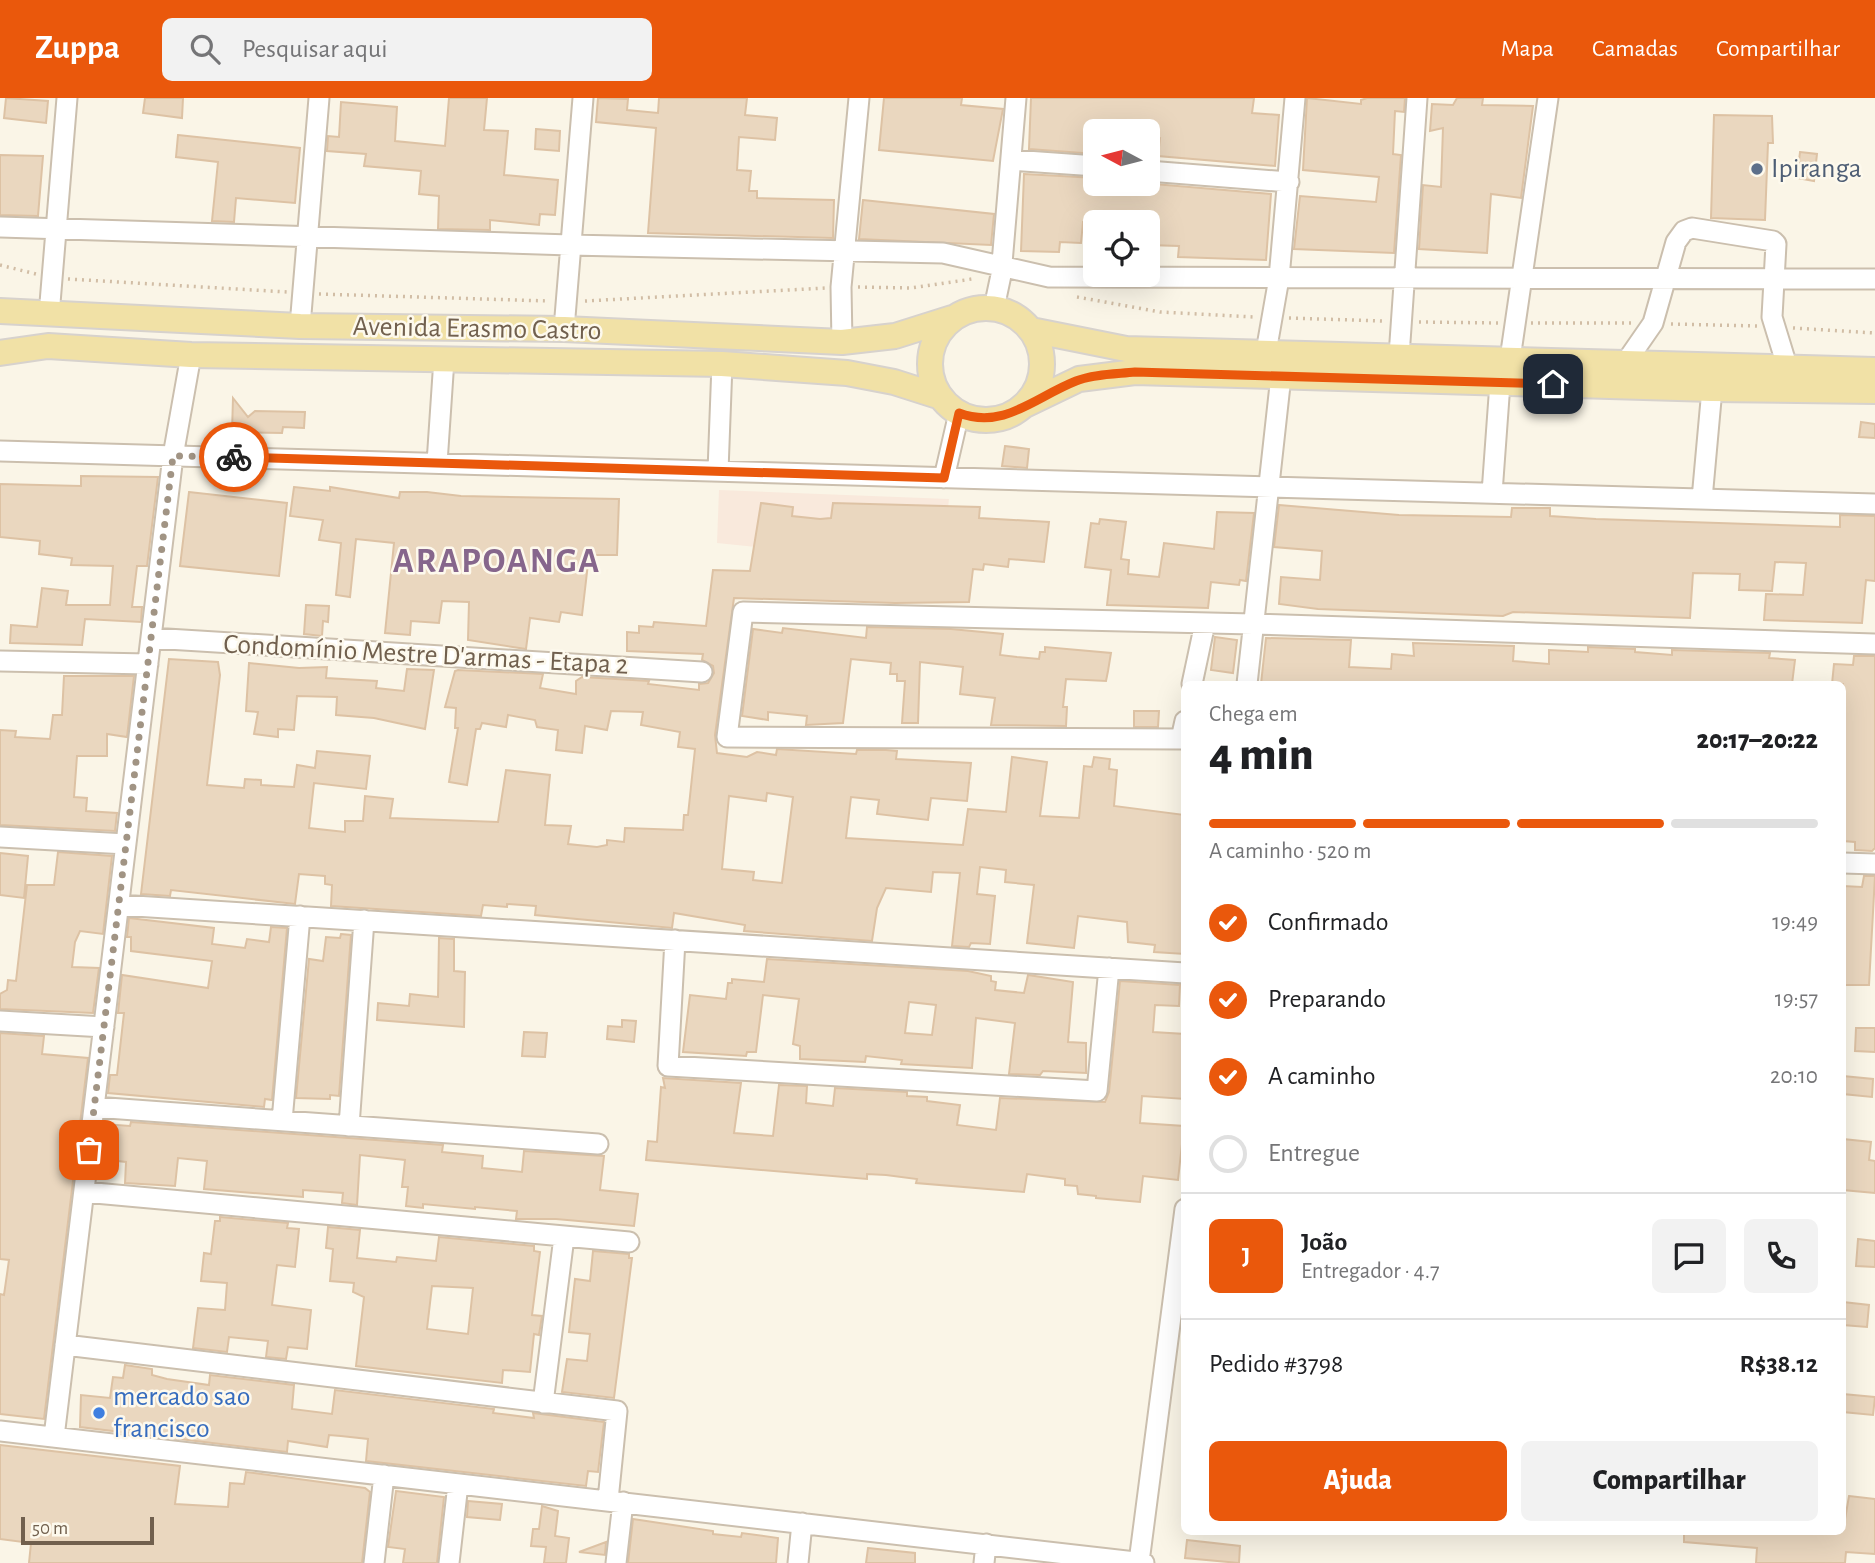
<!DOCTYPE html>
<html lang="pt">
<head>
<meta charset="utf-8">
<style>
  :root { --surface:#fff; --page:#f2f2f2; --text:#202124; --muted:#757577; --line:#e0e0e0; --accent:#ea580c }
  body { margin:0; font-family:"Alegreya Sans",sans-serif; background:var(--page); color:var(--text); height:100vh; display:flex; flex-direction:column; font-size:26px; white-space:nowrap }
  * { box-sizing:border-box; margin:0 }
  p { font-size:23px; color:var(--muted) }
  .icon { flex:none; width:38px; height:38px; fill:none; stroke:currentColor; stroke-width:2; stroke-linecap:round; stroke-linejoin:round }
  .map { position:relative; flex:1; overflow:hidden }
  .sheet { position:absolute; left:1181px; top:583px; width:665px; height:854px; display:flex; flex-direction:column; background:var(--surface); border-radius:10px; box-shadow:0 7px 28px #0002 }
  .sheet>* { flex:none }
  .needle { width:46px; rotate:277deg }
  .buttons { position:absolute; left:1083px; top:21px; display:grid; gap:14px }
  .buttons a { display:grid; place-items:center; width:77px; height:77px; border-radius:10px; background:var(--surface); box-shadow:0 7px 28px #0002; font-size:35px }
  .scale { position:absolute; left:21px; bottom:18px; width:133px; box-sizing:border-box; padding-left:7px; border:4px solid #71604e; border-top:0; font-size:19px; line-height:24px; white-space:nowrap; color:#71604e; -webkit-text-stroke:5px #fdf9ed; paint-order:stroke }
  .pin { position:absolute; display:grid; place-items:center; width:60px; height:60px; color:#fff; margin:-30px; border-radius:14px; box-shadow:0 4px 10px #0006 }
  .courier { position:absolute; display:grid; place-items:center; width:70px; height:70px; margin:-35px; border:5px solid #ea580c; border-radius:50%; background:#fff; color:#222; box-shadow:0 2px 9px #0007 }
  .overview em { font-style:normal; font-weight:800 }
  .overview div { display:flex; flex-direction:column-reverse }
  .overview { display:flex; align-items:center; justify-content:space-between; height:119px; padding:0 28px }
  h1 { font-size:46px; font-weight:800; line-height:52px }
  .bar { display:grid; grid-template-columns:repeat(4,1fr); gap:10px 7px; align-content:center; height:84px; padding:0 28px }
  .bar i { height:9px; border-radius:5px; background:var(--line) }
  .bar .selected { background:var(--accent) }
  .bar p { grid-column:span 4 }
  .line { display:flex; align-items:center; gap:18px; padding:0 28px; border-top:2px solid var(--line) }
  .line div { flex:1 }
  .round { display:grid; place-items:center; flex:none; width:74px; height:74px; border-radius:10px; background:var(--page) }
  ol { padding:0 28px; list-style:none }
  li { display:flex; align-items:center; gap:21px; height:77px }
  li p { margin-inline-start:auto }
  li .icon { padding:7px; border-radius:50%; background:var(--accent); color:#fff; stroke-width:4 }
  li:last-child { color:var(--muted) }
  li i { width:38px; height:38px; border:4px solid var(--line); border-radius:50% }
  .button { display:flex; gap:14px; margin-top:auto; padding:14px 28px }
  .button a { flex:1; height:80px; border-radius:10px; background:var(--accent); color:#fff; font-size:28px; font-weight:800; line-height:80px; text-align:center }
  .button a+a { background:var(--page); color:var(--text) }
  header { display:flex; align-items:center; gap:42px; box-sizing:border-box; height:98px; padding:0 35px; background:var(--accent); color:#fff }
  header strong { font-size:33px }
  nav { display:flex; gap:38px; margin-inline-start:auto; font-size:24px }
  .search { width:490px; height:63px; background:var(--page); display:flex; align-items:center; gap:18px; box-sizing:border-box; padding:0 24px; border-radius:10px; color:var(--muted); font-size:26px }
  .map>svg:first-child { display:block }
  .commercial { fill:#f9e9dc }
  .building { fill:#ead7bf; stroke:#ddc2a4; stroke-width:2; fill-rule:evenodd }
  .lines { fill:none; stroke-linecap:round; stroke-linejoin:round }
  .minor-casing { stroke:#cbbfae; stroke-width:23 }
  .major-casing { stroke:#d7d2cd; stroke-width:28 }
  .path { stroke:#d1bda5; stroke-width:3.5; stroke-dasharray:2 5; stroke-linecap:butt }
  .minor { stroke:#fff; stroke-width:19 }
  .major { stroke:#f1e1a6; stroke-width:24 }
  .done { stroke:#a19484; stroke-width:7; stroke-dasharray:0 12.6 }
  .route { stroke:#ea580c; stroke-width:9 }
  .service-dot { fill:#5c6f8a; stroke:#fdf9ed; stroke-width:2.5 }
  .shop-dot { fill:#3f7fe0; stroke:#fdf9ed; stroke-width:2.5 }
  .labels { text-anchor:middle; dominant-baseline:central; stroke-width:5; stroke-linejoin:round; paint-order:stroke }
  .service-label { font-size:28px; fill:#4e5e75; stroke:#fdf9ed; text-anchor:start }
  .street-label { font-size:28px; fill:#71604e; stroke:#fdf9ed }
  .shop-label { font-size:28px; fill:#366cbe; stroke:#fdf9ed; text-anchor:start }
  .district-label { font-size:35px; font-weight:bold; letter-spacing:2px; fill:#86668c; stroke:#fdf9ed }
</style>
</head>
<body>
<header>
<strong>Zuppa</strong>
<div class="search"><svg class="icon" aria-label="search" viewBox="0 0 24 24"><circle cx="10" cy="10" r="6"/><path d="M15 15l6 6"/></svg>Pesquisar aqui</div>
<nav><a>Mapa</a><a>Camadas</a><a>Compartilhar</a></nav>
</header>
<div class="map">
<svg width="1875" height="1465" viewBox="0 0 1875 1465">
  <rect width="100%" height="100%" fill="#faf5e7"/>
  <path class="commercial" d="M719 392 949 401 938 495 756 449 717 445Z"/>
  <path class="building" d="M6 0 48 3 46 25 4 20Z
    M145 0H183L182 20 143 15Z
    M449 0H487L484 32 508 33 504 77 558 82 555 117 540 116 539 127 490 122V132L438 131 439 98 419 96 421 73 364 68 366 56 327 53 328 38 339 39 341 4 397 9 395 43 445 48Z
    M598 0 628 1 627 12 658 15 659 0H747L745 17 777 20 775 42 739 39 737 72 751 73 749 93H757V100L834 102 833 140 648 135 656 30 596 24Z
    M884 0H962L961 7 1003 11 993 63 879 52Z
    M1031 0H1254L1252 15 1279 17 1275 68 1158 58 1160 40 1148 38V33H1096V56L1029 51Z
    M1307 0 1361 6V2L1367 0H1405L1404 14 1395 13 1393 56 1401 57 1394 155 1294 151 1300 98 1376 104 1379 79 1303 72Z
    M1457 0H1483L1482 7 1533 8 1521 100 1491 96 1487 155 1419 151 1423 87 1441 89 1443 30 1430 33 1432 6 1453 7Z
    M1714 17 1772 18 1773 45H1768L1765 122 1711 120Z
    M536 31 560 33 559 53 535 51Z
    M178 37 300 50 295 105 236 100 234 124 212 123 218 64 176 59Z
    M1800 54 1817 56 1814 83 1797 80Z
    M0 57 43 58 38 118 0 117Z
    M1024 76 1096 80V86H1154L1271 96 1266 162 1178 159 1179 148 1148 147V124H1083L1081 145 1060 144 1059 154 1021 153Z
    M863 102 994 116 991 147 859 141Z
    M233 300 248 319 255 313 305 314 304 330 283 329 282 335 232 334Z
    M1861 324 1875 326V340L1859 339Z
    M1005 348 1029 351 1027 370 1002 368Z
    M81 378 158 379 147 468H137L132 509H142L141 524 85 521 82 547 10 545 11 527 37 529 42 490 68 493 66 507H110L113 468 71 467 72 460 39 456 40 443 0 439V386L81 388Z
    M294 389 330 393V389L399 400 400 394H427L461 398 619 401 617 457H589L582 517 561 514 559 524 530 520 526 551 468 542 469 504 442 503 439 525 411 523 410 537 385 535 394 445 356 441 350 499 336 497 341 445 319 442 323 422 290 418Z
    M189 394 287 405 279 478 180 468Z
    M761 405 793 409 792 418 820 421 831 420 833 405 980 409 979 420 1049 424 1044 464 1009 461 1008 469 984 466 983 472 973 471 969 504 895 505 734 500 715 637 717 655 747 659 757 654 776 657 777 651 856 656 857 652H886L897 653 896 661 971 665 967 703 931 700 928 722 877 716 879 702 851 699 846 740 963 747 968 711 1006 714 1012 659 1047 664 1040 718 1079 720 1084 668 1092 669 1094 659 1110 661 1109 671 1117 672 1114 708 1185 717 1182 746H1185V856L1154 854 1155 847 1128 844 1127 824 1078 818 1074 850 1027 845 1034 787 1005 784 1006 772 980 769 977 796 995 798 990 846 971 845 969 849 952 848 960 775 933 774 931 794 886 790 877 810 872 843 744 833 745 827 674 815 672 830 535 817 536 808 507 806V809L483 807 481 818 331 808 332 787 325 786V778L299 776 295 806 171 792 170 798 141 796 169 561 218 564 220 577 207 687 244 690 245 681 261 682V687L294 689 297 667 315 670 317 653 370 658 366 691 314 685 309 730 345 734V723H363L365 698 393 701 390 720 498 724 506 672 550 677 545 727 571 728 568 746 597 749 607 747V742L624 744 625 730 683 732 684 717H688L695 651 678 649 680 634 641 627 643 614 611 613 607 632 585 628 582 655 556 652 558 632 537 629 535 622 508 617 506 629 482 625 480 631H476L467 687 449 684 458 630H455L456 610 445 609 455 573 458 572 543 576 540 590 576 596V583L582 579 649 583 648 586 699 592V586L708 585 714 575 713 568 702 562 703 556 627 553V534L639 535V528L653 529 654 524 706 528 713 472 750 473ZM767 695 793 699 782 785 753 782 754 774 722 771 729 698 766 703Z
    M1279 407 1399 417 1511 419 1512 410H1550V418L1596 421 1840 429V417L1875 418V483L1866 482 1862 525 1764 522 1766 496 1803 497 1806 465 1775 464 1772 493 1739 492 1740 476 1693 475 1690 520 1513 514 1503 518 1318 511 1279 506 1281 479 1320 482 1322 453 1274 449Z
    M1217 414 1254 415 1246 483 1240 482 1239 487 1211 484 1208 510 1107 507 1111 472 1085 469 1091 425 1099 426 1100 421 1126 424 1121 461 1129 462 1128 476 1159 479 1164 445 1214 451Z
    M306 507 329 508 328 524 323 523 322 538 304 536Z
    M867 529 951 531 1003 536 1000 557 1017 559 1039 561 1040 554H1045V549L1111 555 1108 573 1106 583 1066 581 1063 609H1067L1066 628 991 627 995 600 960 596 963 569 920 564 918 625H902L905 583H897V576H890L891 565 851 561 843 625 806 627 807 618 768 614V622L742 618 753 531 782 535 783 530 866 540Z
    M1215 539 1237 542 1233 575 1211 572Z
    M1266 540 1351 542 1349 569 1391 571 1392 556 1414 558 1413 545 1514 548 1513 563 1549 566V552L1588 554V549L1635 551V554L1672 557V552L1770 555 1769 560 1795 562 1792 586H1261Z
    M1854 558H1875V750L1872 753 1855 752V744L1843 743V586H1832L1834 566 1853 567Z
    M249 565 299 570 327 569 326 580 377 583 376 590 404 593 407 571 434 572 425 631 374 620 336 617 337 599 297 598 294 632 278 631V639L254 636 258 614 246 613Z
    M64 578H134L127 639 107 636V658H77L74 699 87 700 86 713 117 715 115 733 0 727V632L16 633 15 639 50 641 53 617H62Z
    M1134 613H1159L1158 629H1134Z
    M58 754 112 758 103 836 80 833 75 844 72 869 99 870 93 915 0 911V896L7 892 8 882 16 883 27 787H54Z
    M0 755 28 758 24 800 0 797Z
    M1864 778H1875L1869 887H1843V788L1862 789Z
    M129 820 214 830 212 846 245 850 247 841 269 844 271 829 287 830 272 1002 265 1001 264 1009 108 995 110 977H117L124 915H118L122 877 208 890 212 863 131 853V839H127Z
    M341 836 351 837 339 998 330 997V1001L296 1000 309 861 323 863 326 839 340 840Z
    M439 840 454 841V873L465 874 464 929 377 922 378 905 409 908 410 896 438 899Z
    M767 861 968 873 991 878V883L996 884 995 892 1024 895 1028 877 1073 884 1068 944 1086 945V975L1043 973 1040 977 1009 976 1015 925 976 920 972 970 901 966 902 962 866 958 865 964 800 961V948L793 946 799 901 763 897 756 954H747L746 958 683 954 690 897 726 901 728 885H732V881L764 884ZM909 904 936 907 932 937 905 935Z
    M1120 883 1180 887 1179 908 1155 907 1153 934 1185 936V1001L1142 998 1140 1025 1184 1028 1178 1082 1143 1078 1140 1104 1096 1100V1098L1078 1096 1077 1088 1065 1087V1081L1027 1076 1024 1094 916 1085 917 1081 886 1077 867 1076V1081L646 1062 648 1043 657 1044 661 989 665 990 663 980 741 985 734 1035 773 1038 779 987 807 988 806 1005 833 1008 835 990 907 994V998L927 999V1003L960 1007 957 1027 996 1032 1000 1000 1105 1004 1109 994Z
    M622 922 636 923 634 944 607 941 608 928 622 929Z
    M1856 930H1875V954L1855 953Z
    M524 934 547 935 545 959 522 958Z
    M0 935 44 938 42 956 88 960 44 1321 0 1316V1196L4 1197 9 1162 0 1161Z
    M1843 978 1873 981 1872 999 1843 996Z
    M131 1024 443 1047 442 1054 483 1058 482 1070 522 1074 524 1053 604 1058 600 1092 638 1096 634 1128 556 1121H516L517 1113 475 1109V1111L423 1106V1110L406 1108 408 1089H402L405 1062 360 1057 357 1107 342 1105 343 1095 303 1092V1099L204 1091 207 1063 178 1060 175 1088 125 1085 126 1064 100 1061 104 1026 130 1028Z
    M1843 1041 1871 1044 1869 1062 1875 1063V1095L1843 1092Z
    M220 1119 288 1125 287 1130 299 1131 295 1169 277 1167 272 1207 311 1212 307 1251 288 1249 286 1261 266 1259 268 1243 229 1239 227 1254 193 1250 198 1210 225 1212 227 1185 201 1183 204 1155 211 1156 215 1123H220Z
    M328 1129 360 1132 357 1160 396 1164 397 1159 436 1163 439 1139 534 1148V1153L540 1154 532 1217 542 1218 539 1237 534 1236 530 1274 503 1272 502 1285 356 1268 364 1199 353 1194 354 1185 330 1183 333 1151 326 1150ZM432 1188 473 1190 468 1236 427 1231Z
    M1858 1141 1875 1143V1169L1856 1168Z
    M593 1153 629 1156V1160H632L614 1300 562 1294 567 1261 587 1263 590 1236 569 1234 575 1181 590 1183Z
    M1843 1204 1869 1207 1867 1229 1843 1227Z
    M125 1267 152 1271V1277L167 1281 209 1287 210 1277 294 1287 292 1311 332 1316 335 1292 494 1311 493 1315 534 1320 533 1315 604 1324 598 1374 588 1373 586 1388 366 1363 368 1341 341 1338 329 1337 327 1349 288 1343 287 1354 80 1329 81 1297 110 1300 113 1279 123 1280Z
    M1843 1296 1875 1299 1873 1317 1843 1314Z
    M0 1347 180 1368 175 1406 228 1409 230 1385 244 1386 246 1374 365 1390 370 1394 362 1465H29L31 1445 0 1441Z
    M396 1393 444 1399 437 1465H403L405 1451 388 1449Z
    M1849 1398 1875 1401V1456L1846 1454 1845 1465H1756L1757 1450 1684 1444V1433H1843Z
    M468 1403 502 1406 500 1422 467 1419Z
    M542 1408 558 1413 555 1438 569 1440 566 1465H544L546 1449 531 1448 533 1431H539Z
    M633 1421 713 1433V1436L741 1439 742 1435 778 1440 776 1465H628Z
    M1187 1442 1240 1448 1239 1465 1185 1460Z
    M606 1444 605 1457 579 1454Z
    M868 1450 915 1455V1465H866Z"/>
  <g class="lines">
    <g class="minor-casing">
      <path id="minor" d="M1011 62 1096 68
        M1148 73 1289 84
        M0 129 570 147 943 155 1049 179 1875 181
        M994 210 1001 177 1016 0
        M49 217 67 0
        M300 228 319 0
        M564 231 583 0
        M842 244 841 189 859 0
        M1266 254 1279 180 1295 0
        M1399 258 1417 0
        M1510 261 1548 0
        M1626 264 1653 225 1676 144 1684 133 1692 130 1773 143 1776 146 1772 219 1787 268
        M0 353 1875 406
        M437 365 444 261
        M718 373 722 266
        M944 380 959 315
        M1492 395 1500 285
        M1702 401 1712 291
        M151 540 702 574
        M0 563 148 566
        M1192 586 1205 525
        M1247 586 1281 278
        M1185 623 1181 641 727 639 743 514 1253 526 1875 546
        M0 739 126 746
        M1843 765 1875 766
        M119 807 1185 875
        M675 842 668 968 1097 993 1109 870
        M0 923 104 929
        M94 1009 598 1046
        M282 1023 300 818
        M349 1028 364 822
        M84 1094 629 1144
        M65 1247 617 1313 608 1402
        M543 1305 564 1139
        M0 1333 1144 1465
        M54 1339 173 358 191 257
        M1139 1464 1185 1111
        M374 1465 384 1377
        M449 1465 458 1386
        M616 1465 623 1404
        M798 1465 802 1425
        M984 1465 986 1446"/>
    </g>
    <g class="major-casing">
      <path id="major" d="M930 266a56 56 0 1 1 112 0a56 56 0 1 1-112 0Z
        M0 213 300 228 564 231 842 244 895 238 952 220
        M1031 232 1126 251 1875 272
        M0 255 48 248 191 257 722 266 847 275 894 284 941 299
        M1023 308 1079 281 1135 274 1712 291 1875 293"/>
    </g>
    <path class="path" d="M0 167 36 176
      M68 181 287 194
      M858 189 911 190 972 181
      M319 196 549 203
      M1077 199 1160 214 1254 219
      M585 203 826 190
      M1289 220 1383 223
      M1419 224 1499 225
      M1531 225H1632
      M1671 226 1758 228
      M1793 230 1875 235"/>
    <use href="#minor" class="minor"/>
    <use href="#major" class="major"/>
  </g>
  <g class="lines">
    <path class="done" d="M89 1052 173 358 234 359"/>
    <path class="route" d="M234 359 944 380 959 315C1004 332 1035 299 1076 283 1093 276 1117 276 1135 274L1553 286"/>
  </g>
  <circle class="service-dot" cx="1757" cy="71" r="7"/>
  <circle class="shop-dot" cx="99" cy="1315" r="7"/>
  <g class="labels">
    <g class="service-label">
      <text x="1771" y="71">Ipiranga</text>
    </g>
    <g class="street-label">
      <text transform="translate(477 231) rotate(1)">Avenida Erasmo Castro</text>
      <text transform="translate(426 557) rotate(3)">Condomínio Mestre D'armas - Etapa 2</text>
    </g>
    <g class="shop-label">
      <text x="113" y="1299">mercado sao<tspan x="113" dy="32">francisco</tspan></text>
    </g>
    <g class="district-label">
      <text x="497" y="463">ARAPOANGA</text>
    </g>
  </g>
</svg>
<div class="buttons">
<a><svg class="needle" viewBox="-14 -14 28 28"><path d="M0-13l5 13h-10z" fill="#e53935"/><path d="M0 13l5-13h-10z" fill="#757577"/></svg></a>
<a><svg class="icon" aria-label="locate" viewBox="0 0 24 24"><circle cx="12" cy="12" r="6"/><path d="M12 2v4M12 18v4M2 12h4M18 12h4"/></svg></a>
</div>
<div class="scale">50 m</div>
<div class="pin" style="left:89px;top:1052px;background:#ea580c"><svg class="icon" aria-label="bag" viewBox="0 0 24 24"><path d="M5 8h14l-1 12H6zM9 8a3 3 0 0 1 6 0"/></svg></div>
<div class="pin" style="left:1553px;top:286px;background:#1f2937"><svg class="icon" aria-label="home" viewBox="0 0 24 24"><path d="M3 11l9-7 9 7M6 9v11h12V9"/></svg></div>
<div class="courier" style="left:234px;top:359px"><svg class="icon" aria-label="bike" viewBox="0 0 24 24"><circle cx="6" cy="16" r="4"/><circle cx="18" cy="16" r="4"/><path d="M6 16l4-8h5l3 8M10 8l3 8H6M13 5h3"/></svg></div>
<section class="sheet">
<div class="overview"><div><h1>4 min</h1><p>Chega em</p></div><em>20:17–20:22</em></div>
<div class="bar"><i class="selected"></i><i class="selected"></i><i class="selected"></i><i></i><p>A caminho · 520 m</p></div>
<ol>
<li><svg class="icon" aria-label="check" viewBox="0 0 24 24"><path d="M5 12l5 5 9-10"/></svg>Confirmado<p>19:49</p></li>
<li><svg class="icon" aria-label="check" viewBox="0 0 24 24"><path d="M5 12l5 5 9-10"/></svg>Preparando<p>19:57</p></li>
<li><svg class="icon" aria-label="check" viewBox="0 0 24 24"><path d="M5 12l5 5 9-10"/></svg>A caminho<p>20:10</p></li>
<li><i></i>Entregue</li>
</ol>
<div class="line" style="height:126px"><b class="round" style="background:var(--accent);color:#fff">J</b><div><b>João</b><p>Entregador · 4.7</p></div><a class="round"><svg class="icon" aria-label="chat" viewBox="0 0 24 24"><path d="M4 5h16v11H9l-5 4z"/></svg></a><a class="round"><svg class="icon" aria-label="phone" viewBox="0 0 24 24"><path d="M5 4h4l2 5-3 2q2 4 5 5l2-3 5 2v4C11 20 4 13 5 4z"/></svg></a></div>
<div class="line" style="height:91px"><div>Pedido #3798</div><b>R$38.12</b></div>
<div class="button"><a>Ajuda</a><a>Compartilhar</a></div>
</section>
</div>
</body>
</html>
